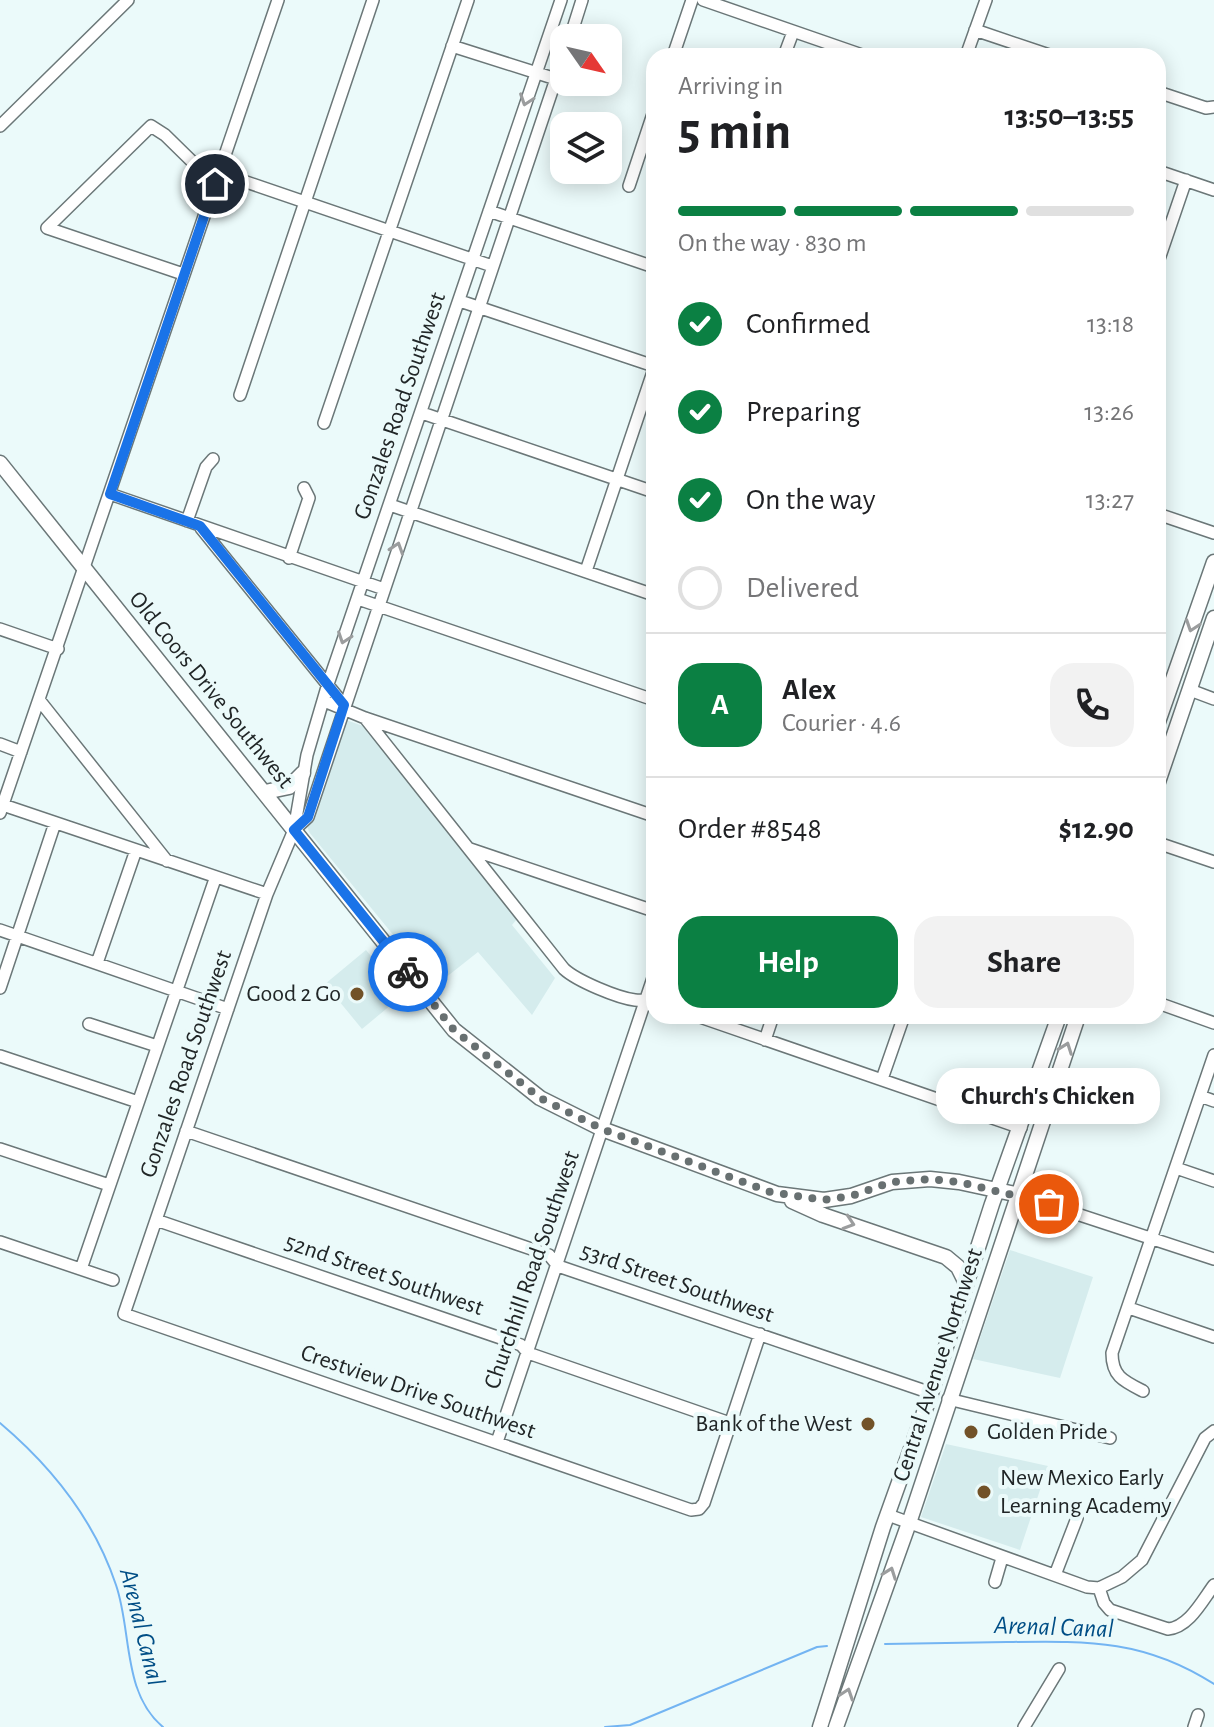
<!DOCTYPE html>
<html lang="en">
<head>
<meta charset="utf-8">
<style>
  :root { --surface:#fff; --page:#f2f2f2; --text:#202124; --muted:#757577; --line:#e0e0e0; --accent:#0b8043 }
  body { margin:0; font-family:"Alegreya Sans",sans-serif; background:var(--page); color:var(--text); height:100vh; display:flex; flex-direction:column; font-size:30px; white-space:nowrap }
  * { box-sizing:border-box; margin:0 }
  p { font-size:26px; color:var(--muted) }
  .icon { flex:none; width:44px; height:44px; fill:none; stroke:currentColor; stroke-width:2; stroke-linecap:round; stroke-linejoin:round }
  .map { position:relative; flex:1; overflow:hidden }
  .side { position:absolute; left:646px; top:48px; width:520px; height:976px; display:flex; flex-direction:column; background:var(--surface); border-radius:24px; box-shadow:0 4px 20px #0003 }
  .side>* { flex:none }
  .needle { width:52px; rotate:124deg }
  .tools { position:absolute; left:550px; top:24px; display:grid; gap:16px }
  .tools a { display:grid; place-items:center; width:72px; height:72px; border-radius:16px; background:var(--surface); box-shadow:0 4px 20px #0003; font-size:40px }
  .pin { position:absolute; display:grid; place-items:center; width:68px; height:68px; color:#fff; margin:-34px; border:4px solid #fff; border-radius:50%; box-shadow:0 2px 8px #0007 }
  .courier { position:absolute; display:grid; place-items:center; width:80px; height:80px; margin:-40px; border:6px solid #1a73e8; border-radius:50%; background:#fff; color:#222; box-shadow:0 2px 10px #0007 }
  .bubble { position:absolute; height:56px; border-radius:24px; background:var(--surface); box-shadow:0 4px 20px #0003; font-size:26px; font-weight:600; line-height:56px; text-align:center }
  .headline em { font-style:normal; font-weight:600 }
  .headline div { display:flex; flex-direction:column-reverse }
  .headline { display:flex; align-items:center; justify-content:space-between; height:136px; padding:0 32px }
  h1 { font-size:52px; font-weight:600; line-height:60px }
  .bar { display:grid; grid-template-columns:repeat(4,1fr); gap:12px 8px; align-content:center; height:96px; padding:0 32px }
  .bar i { height:10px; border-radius:6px; background:var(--line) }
  .bar .selected { background:var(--accent) }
  .bar p { grid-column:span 4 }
  .line { display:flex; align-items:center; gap:20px; padding:0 32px; border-top:2px solid var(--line) }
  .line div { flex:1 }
  .round { display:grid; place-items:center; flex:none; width:84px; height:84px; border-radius:24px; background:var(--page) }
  ol { padding:0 32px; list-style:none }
  li { display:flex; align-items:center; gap:24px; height:88px }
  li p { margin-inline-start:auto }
  li .icon { padding:8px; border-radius:50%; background:var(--accent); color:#fff; stroke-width:4 }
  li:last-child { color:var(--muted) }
  li i { width:44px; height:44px; border:4px solid var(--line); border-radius:50% }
  .action { display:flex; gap:16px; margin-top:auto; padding:16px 32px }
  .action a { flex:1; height:92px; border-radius:24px; background:var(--accent); color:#fff; font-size:32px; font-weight:600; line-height:92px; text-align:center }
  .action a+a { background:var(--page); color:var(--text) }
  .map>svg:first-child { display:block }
  .built { fill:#d5eced }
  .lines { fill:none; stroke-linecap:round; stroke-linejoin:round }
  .stream { stroke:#73b4f2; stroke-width:2 }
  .minor-casing { stroke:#6b7778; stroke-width:14 }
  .major-casing { stroke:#6b7778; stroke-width:17 }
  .minor { stroke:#fff; stroke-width:11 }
  .major { stroke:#fff; stroke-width:14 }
  .oneway { stroke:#9b9d9e }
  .done { stroke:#687071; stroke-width:8; stroke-dasharray:0 14.4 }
  .route { stroke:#1a73e8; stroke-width:10 }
  .poi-dot { fill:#725228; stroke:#ebfafa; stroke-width:3 }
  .labels { text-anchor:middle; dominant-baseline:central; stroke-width:8; stroke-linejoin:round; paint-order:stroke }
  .street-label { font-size:24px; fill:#212627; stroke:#ebfafa }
  .poi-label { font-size:24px; fill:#212627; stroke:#ebfafa; text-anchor:end }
  .water-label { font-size:26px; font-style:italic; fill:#004e86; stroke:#ebfafa }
</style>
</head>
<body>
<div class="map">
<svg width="1214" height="1727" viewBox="0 0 1214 1727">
  <rect width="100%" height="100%" fill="#ebfafa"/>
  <path class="built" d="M346 720 366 727 517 919 512 925 555 978 532 1015 478 952 435 986 309 832 307 825Z
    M366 950 403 995 362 1029 325 984Z
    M1010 1250 1093 1277 1060 1378 973 1359Z
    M946 1444 1048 1466 1020 1550 921 1517Z"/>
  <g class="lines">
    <path class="stream" d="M0 1423C52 1467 94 1519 116 1585 132 1631 122 1693 163 1727
      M885 1644C926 1643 967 1643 1007 1642 1087 1641 1144 1639 1214 1684
      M605 1727 630 1725 817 1647 827 1646"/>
    <g class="minor-casing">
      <path id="minor" d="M561 0 327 687 307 755 294 830 267 894 124 1314 691 1510 699 1509 704 1503 760 1334
        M703 0 865 56
        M975 30 1052 56
        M570 38 582 0
        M452 46 556 79
        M673 56 692 0
        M784 56 793 32
        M966 56 986 0
        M1158 92 1206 108 1214 107
        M0 126 128 0
        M1158 171 1214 190
        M220 173 492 266
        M629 186 654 111
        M489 211 654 267
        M1158 262 1186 180
        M183 274 47 228 151 126 165 135 215 184
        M460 301 654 366
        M240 395 373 0
        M422 413 654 492
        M324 423 468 0
        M110 494 384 589
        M390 505 654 595
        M1158 514 1214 533
        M187 521 206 467 213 459
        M201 528 344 705
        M289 558 309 498 304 488
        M586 571 654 369
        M358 599 654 700
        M0 629 58 649
        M1190 690 1214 699
        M40 701 167 861
        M324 701 365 718 654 816
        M365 718 564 969C577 981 618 998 635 1000 643 1001 646 999 654 1001
        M0 744 21 752
        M3 805 267 894
        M0 813 278 0
        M294 830 308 817 564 55
        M1158 843 1214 862
        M470 849 654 911
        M0 930 228 1009
        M97 963 136 850
        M0 988 55 823
        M1158 1003 1214 1023
        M697 1016 1021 1128
        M89 1024 157 1046
        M765 1040 773 1016
        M0 1056 138 1102
        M882 1079 904 1016
        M1200 1096 1214 1101
        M186 1131 549 1255 558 1266 931 1393
        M0 1149 109 1185
        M1176 1168 1214 1181
        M1019 1195 1214 1259
        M156 1220 521 1345 528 1353 730 1423
        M0 1242 113 1280
        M81 1269 215 879
        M1129 1308 1214 1337
        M1143 1391C1123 1381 1112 1376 1112 1353L1214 1055
        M948 1399 1110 1438
        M497 1442 654 975
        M888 1515 1087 1587 1099 1588
        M1055 1575 1077 1518
        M995 1582 1002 1558
        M1099 1588 1122 1577 1142 1560 1205 1438 1214 1431
        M1099 1588 1104 1603 1110 1610 1168 1629C1189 1627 1202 1601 1214 1585
        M1024 1727 1059 1669
        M1194 1727 1198 1715"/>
    </g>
    <g class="major-casing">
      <path id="major" d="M0 463 454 1030 540 1098 602 1129 777 1194 824 1200 851 1196 892 1182 930 1179 959 1182 1019 1195
        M1158 722 1214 562
        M1158 782 1214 618
        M265 792 289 787 303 773
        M792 1201 823 1215 946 1257 958 1267 966 1283
        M820 1727 883 1527 931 1393 992 1204 1059 1016
        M836 1727 909 1523 1078 1016"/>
    </g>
    <use href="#minor" class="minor"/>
    <use href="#major" class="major"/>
  </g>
  <defs><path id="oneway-chevron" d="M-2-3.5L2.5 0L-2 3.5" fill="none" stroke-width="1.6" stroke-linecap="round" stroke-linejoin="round" transform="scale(2)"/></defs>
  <g class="oneway">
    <use href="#oneway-chevron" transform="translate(526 100) rotate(109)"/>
    <use href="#oneway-chevron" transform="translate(397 548) rotate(-72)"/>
    <use href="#oneway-chevron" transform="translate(1192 626) rotate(109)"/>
    <use href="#oneway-chevron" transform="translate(344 638) rotate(109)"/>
    <use href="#oneway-chevron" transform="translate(1066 1048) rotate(-70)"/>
    <use href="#oneway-chevron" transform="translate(849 1223) rotate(18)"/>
    <use href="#oneway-chevron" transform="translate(890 1573) rotate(-70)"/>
    <use href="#oneway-chevron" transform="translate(847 1694) rotate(-71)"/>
  </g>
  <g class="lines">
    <path class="done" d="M408 972 454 1030 540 1098 602 1129 770 1192 824 1200 851 1196 892 1182 930 1179 959 1182 1049 1204"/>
    <path class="route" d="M215 184 110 494 200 526 344 705 308 817 294 830 408 972"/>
  </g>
  <g class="poi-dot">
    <circle cx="357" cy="994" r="8"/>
    <circle cx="868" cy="1424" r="8"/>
    <circle cx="971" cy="1432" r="8"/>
    <circle cx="984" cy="1492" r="8"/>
  </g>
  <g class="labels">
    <g class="street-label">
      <text transform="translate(400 406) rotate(-71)">Gonzales Road Southwest</text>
      <text transform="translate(211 690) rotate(51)">Old Coors Drive Southwest</text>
      <text transform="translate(186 1064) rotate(-71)">Gonzales Road Southwest</text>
      <text transform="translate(532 1270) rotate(-71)">Churchhill Road Southwest</text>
      <text transform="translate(384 1275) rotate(19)">52nd Street Southwest</text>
      <text transform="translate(677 1283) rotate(19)">53rd Street Southwest</text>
      <text transform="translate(938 1365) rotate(-72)">Central Avenue Northwest</text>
      <text transform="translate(418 1392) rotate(19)">Crestview Drive Southwest</text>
    </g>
    <g class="poi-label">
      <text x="341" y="994">Good 2 Go</text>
      <text x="852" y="1424">Bank of the West</text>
      <text x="987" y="1432" text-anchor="start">Golden Pride</text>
      <text x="1000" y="1478" text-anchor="start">New Mexico Early<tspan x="1000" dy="28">Learning Academy</tspan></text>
    </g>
    <g class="water-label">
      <text transform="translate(142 1627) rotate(76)">Arenal Canal</text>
      <text transform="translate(1054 1627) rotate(2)">Arenal Canal</text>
    </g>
  </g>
</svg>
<div class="tools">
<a><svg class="needle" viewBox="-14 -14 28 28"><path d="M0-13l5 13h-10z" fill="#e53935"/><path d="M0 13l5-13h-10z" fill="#757577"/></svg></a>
<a><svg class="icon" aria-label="layers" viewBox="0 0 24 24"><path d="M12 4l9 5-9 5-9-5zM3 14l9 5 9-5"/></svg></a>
</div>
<div class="pin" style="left:1049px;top:1204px;background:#ea580c"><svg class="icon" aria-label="bag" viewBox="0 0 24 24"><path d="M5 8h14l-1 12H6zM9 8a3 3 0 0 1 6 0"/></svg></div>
<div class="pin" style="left:215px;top:184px;background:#1f2937"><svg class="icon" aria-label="home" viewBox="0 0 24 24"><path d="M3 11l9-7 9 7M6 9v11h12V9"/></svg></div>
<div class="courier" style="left:408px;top:972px"><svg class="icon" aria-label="bike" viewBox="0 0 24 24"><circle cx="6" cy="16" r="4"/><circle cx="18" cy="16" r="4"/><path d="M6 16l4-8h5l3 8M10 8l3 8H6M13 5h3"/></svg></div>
<div class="bubble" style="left:936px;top:1068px;width:224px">Church's Chicken</div>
<section class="side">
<div class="headline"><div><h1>5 min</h1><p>Arriving in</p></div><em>13:50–13:55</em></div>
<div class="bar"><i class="selected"></i><i class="selected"></i><i class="selected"></i><i></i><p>On the way · 830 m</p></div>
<ol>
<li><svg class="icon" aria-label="check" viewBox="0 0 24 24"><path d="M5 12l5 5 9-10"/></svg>Confirmed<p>13:18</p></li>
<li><svg class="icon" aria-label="check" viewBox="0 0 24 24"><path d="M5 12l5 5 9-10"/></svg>Preparing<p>13:26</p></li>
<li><svg class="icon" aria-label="check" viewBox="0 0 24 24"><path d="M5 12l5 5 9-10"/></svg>On the way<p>13:27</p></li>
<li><i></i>Delivered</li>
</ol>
<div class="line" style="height:144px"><b class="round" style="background:var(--accent);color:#fff">A</b><div><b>Alex</b><p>Courier · 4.6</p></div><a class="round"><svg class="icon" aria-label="phone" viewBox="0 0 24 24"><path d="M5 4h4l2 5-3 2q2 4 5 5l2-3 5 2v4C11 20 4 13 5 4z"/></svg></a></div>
<div class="line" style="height:104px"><div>Order #8548</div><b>$12.90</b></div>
<div class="action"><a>Help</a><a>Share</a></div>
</section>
</div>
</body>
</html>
